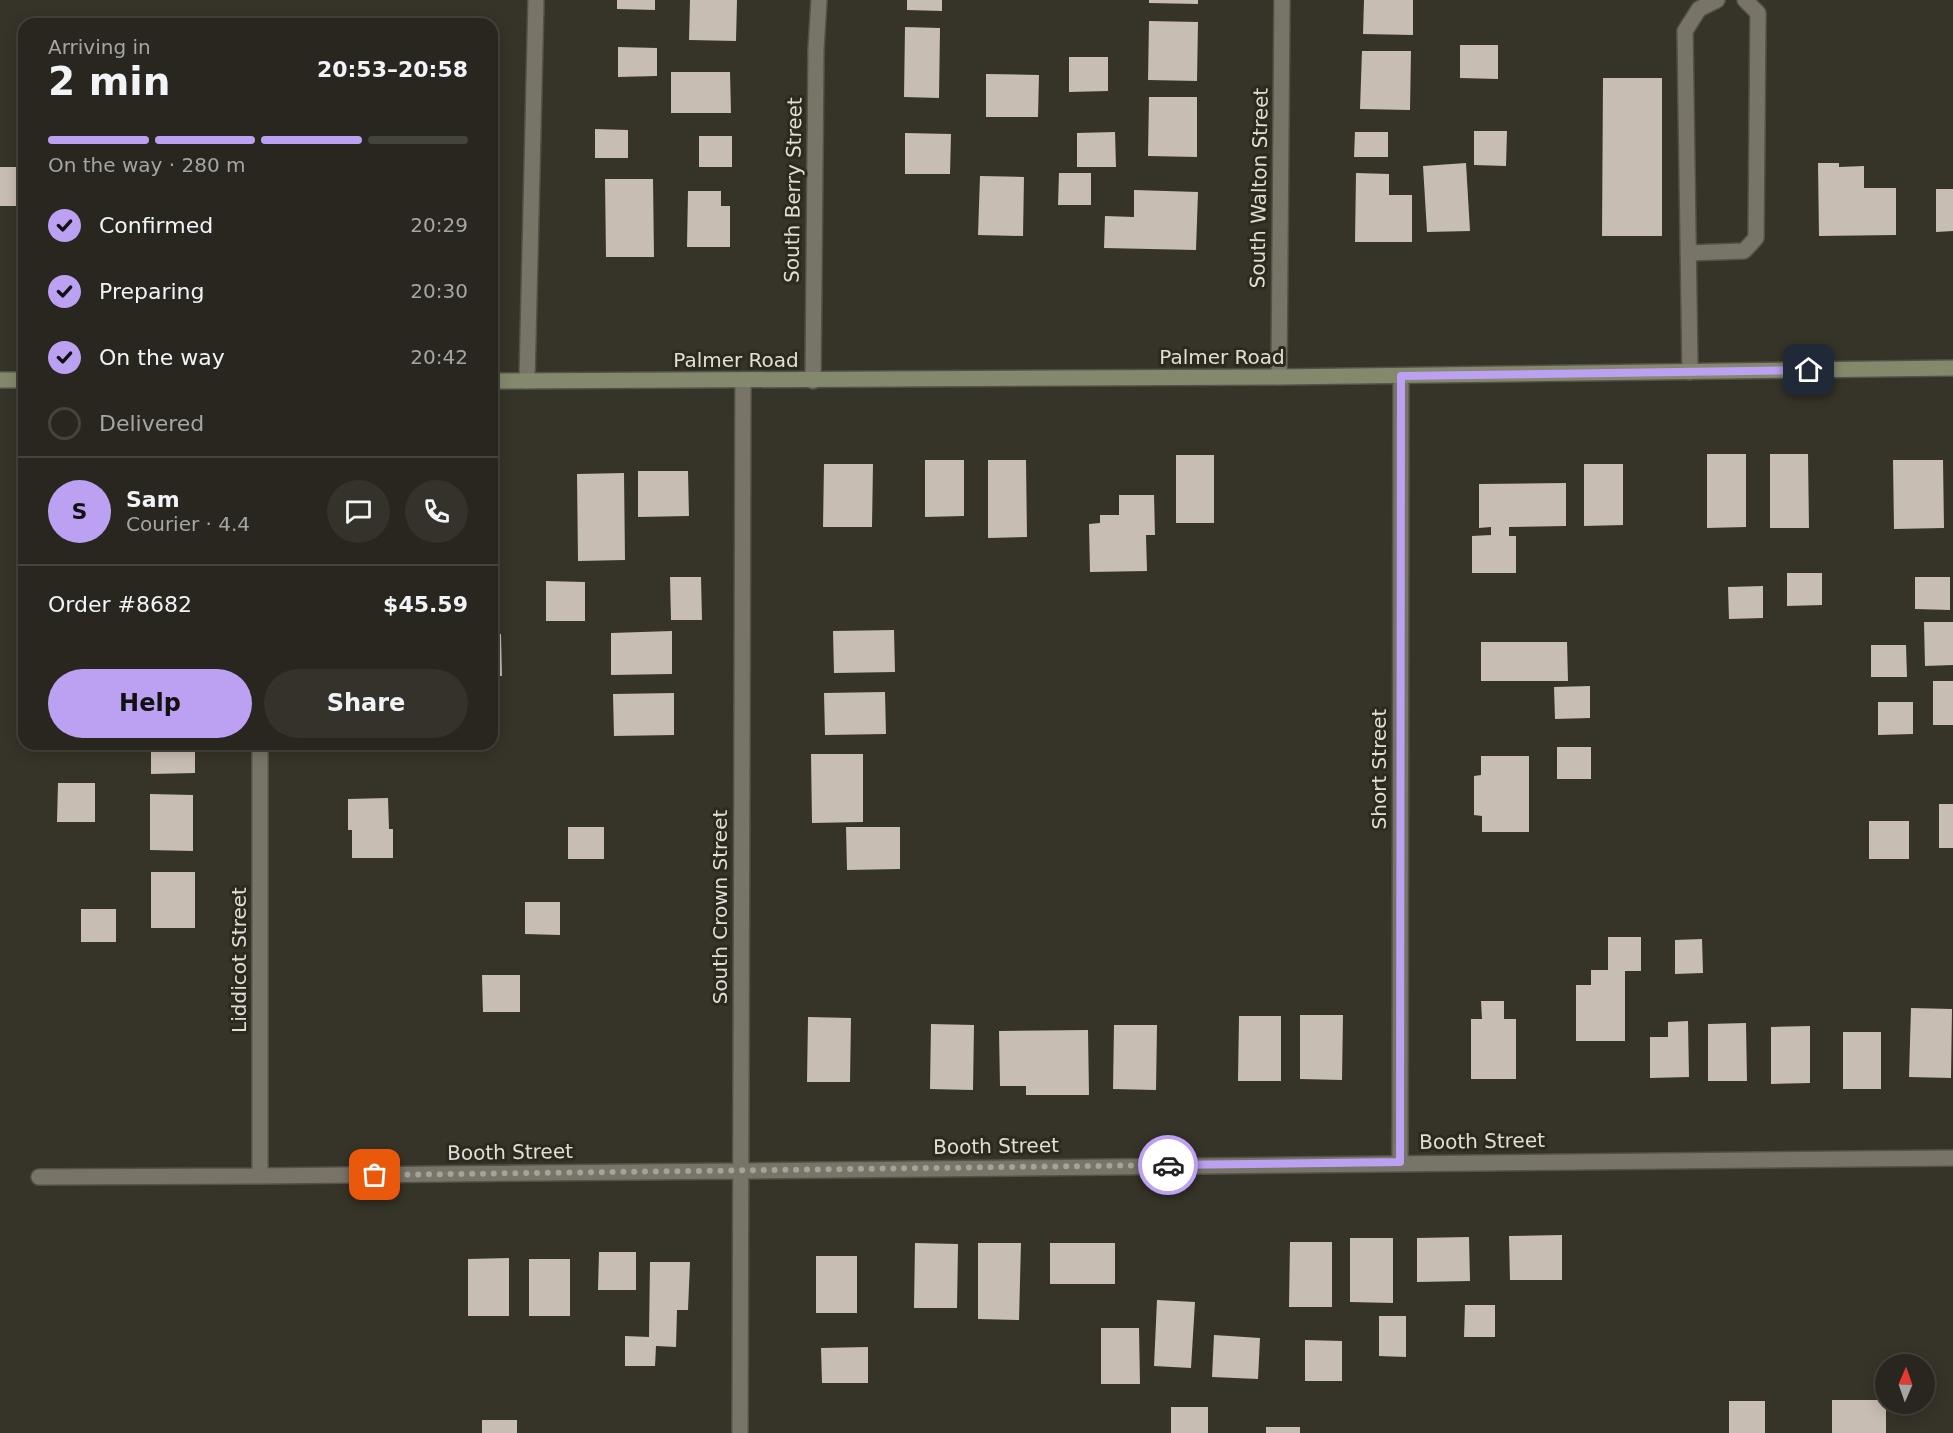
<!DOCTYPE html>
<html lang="en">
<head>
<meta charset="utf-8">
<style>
  :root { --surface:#28261e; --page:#34322b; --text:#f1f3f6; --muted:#a5a5a4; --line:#44433c; --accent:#bca0f2 }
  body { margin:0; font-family:"DejaVu Sans",sans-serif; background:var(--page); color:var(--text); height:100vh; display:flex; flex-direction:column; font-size:22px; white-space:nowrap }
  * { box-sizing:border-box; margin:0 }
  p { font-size:20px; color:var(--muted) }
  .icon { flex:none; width:33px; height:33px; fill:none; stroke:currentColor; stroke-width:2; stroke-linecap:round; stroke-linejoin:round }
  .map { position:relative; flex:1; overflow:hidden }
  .drawer { position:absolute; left:18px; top:18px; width:480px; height:732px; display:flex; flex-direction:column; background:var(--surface); border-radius:18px; box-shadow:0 3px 15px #0003,0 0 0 2px var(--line) }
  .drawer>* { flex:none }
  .needle { width:39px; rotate:2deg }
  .fabs { position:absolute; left:1875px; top:1354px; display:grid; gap:12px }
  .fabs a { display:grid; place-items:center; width:60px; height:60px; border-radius:50%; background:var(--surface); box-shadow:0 3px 15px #0003,0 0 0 2px var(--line); font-size:30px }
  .pin { position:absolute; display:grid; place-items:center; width:51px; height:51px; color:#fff; margin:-26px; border-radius:12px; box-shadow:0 3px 9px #0006 }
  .courier { position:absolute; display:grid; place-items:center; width:60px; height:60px; margin:-30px; border:4px solid #bca0f2; border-radius:50%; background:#fff; color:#222; box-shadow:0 2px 8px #0007 }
  .overview em { font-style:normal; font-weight:700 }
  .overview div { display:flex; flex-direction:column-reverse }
  .overview { display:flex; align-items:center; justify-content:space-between; height:102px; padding:0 30px }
  h1 { font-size:39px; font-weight:700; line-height:45px }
  .bar { display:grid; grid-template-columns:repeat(4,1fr); gap:9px 6px; align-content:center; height:72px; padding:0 30px }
  .bar i { height:8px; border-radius:4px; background:var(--line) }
  .bar .active { background:var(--accent) }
  .bar p { grid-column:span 4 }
  .line { display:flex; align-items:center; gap:15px; padding:0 30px; border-top:2px solid var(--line) }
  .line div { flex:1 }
  .round { display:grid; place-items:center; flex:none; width:63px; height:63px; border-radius:32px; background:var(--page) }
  ol { padding:0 30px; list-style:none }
  li { display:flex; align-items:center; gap:18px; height:66px }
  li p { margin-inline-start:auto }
  li .icon { padding:6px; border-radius:50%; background:var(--accent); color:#111; stroke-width:4 }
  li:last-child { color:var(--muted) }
  li i { width:33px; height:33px; border:3px solid var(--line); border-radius:50% }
  .cta { display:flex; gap:12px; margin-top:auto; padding:12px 30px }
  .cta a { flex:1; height:69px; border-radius:36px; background:var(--accent); color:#111; font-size:24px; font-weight:700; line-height:69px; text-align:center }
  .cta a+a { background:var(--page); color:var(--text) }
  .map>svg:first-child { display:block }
  .building { fill:#c8bdb2 }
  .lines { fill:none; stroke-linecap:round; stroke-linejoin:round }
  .lane-casing { stroke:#545248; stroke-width:18 }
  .street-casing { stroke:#545248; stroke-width:18 }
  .secondary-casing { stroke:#545248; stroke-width:18 }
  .lane { stroke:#787568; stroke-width:15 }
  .street { stroke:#787568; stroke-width:15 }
  .secondary { stroke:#84896d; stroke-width:15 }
  .done { stroke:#a4a29a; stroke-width:6; stroke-dasharray:0 10.8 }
  .route { stroke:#bca0f2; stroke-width:8 }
  .labels { text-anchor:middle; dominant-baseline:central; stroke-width:6; stroke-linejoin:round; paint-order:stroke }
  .street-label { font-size:20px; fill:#e0ded7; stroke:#2c291e }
</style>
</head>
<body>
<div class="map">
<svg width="1953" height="1433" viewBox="0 0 1953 1433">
  <rect width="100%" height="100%" fill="#363328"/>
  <path class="building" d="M617 0H655V10L617 9Z
    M690 0H737L736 41 689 40Z
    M907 0H942V11L907 10Z
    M1149 0H1198V4L1149 3Z
    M1364 0H1413V35L1363 34Z
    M1149 21 1198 22 1197 81 1148 80Z
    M905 27 940 28 939 98 904 97Z
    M1460 45H1498V79L1460 78Z
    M618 47 657 48V76L618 77Z
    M1362 51H1411L1410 110 1360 109Z
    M1069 57H1108V91L1069 92Z
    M671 72H730L731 113H671Z
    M986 74 1039 75 1038 117H986Z
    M1603 78H1662V236H1602Z
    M1149 97H1197V157L1148 156Z
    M595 129 628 130V158H595Z
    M1474 131H1507L1506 166 1474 165Z
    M1115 132 1116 167H1077V133Z
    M1355 132H1388V157H1354Z
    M905 133 951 134 950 174H905Z
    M699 136H732V167H699Z
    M1466 163 1470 231 1427 232 1423 166Z
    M1818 163H1839V167L1864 166V188H1896V235L1819 236Z
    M0 167H16V206H0Z
    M1059 173H1091V205H1058Z
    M1356 173 1389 174V195H1412V242H1355Z
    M980 176 1024 177 1023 236 978 235Z
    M605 179H653L654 257H606Z
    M1936 189H1953V231L1936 232Z
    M1134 190 1198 192 1196 250 1104 248 1105 216 1134 217Z
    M688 191H721V206H730V247H687Z
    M1707 454H1746V527L1707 528Z
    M1770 454H1808L1809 528H1770Z
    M1176 455H1214V523H1176Z
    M925 460H964V516L925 517Z
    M988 460H1026L1027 537 988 538Z
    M1893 460H1943L1944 528 1894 529Z
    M824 464H873L872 527H823Z
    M1584 464H1623V525L1584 526Z
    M638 471H688L689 516 638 517Z
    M624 473 625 560 578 561 577 474Z
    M1566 483V526L1509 527V536H1516V573H1472V536L1491 535V527L1479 528V484Z
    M1119 495H1154L1155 535H1146L1147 571 1090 572 1089 524 1100 523V515H1119Z
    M1787 573H1822V605L1787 606Z
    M670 577H701L702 620H671Z
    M1915 577H1950V610L1915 609Z
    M546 581 585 582V621H546Z
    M1763 586V618L1729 619 1728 587Z
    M1924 622H1953V665L1925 666Z
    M894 630 895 672 834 673 833 631Z
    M672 631V674L611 675V633Z
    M492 634H501L502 676H492Z
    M1481 642H1567L1568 681H1481Z
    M1871 645H1906L1907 677H1871Z
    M1933 681H1953V725H1933Z
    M1590 686V718L1555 719 1554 687Z
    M885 692 886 734 825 735 824 693Z
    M674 693V735L614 736 613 694Z
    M1878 702H1913V734L1878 735Z
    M151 744H195V773L151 774Z
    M1557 747H1591V779H1557Z
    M811 754H863V822L812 823Z
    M1481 756H1529V832H1482V816L1474 815V776L1481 775Z
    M58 783H95V822H57Z
    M150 794 193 795V851L150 850Z
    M388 798 389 829H393V858H352V830H348V799Z
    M1939 804H1953V848H1939Z
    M1869 821H1909V859H1869Z
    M568 827H604V859H568Z
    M846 827H900V869L847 870Z
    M151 872H195V928H151Z
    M525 902H560V935L525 934Z
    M81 909H116V942H81Z
    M1608 937H1641V971H1625V1041H1576V985H1591V970H1608Z
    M1702 939 1703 973 1675 974V940Z
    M482 975H520V1012H483Z
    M1481 1001H1504V1019H1516V1079H1471V1019H1482Z
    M1911 1008 1952 1009 1951 1078 1909 1077Z
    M1300 1015H1343L1342 1080 1300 1079Z
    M1239 1016H1281V1081H1238Z
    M808 1017 851 1018 850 1082H807Z
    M1688 1021 1689 1077 1650 1078V1037H1668V1022Z
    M1746 1023 1747 1081H1708V1024Z
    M931 1024 974 1025 973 1090 930 1089Z
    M1114 1025H1157L1156 1090 1113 1089Z
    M1810 1026V1083L1771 1084V1027Z
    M1088 1030 1089 1095H1026V1086H1000L999 1031Z
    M1843 1032H1881V1089H1843Z
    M1562 1235V1280H1510L1509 1236Z
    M1469 1237 1470 1281 1417 1282V1238Z
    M1350 1238H1393V1303L1350 1302Z
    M1290 1242H1332V1307H1289Z
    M915 1243 958 1244 957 1308H914Z
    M978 1243H1021L1019 1320 978 1319Z
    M1050 1243H1115V1284H1050Z
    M599 1252H636V1290H598Z
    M816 1256H857V1313H816Z
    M509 1258V1316H468V1259Z
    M529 1259H570V1316H529Z
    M650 1262H690L688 1310H677L676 1347 656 1346 655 1366H625V1336L649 1337Z
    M1157 1300 1195 1302 1191 1368 1154 1366Z
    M1465 1305H1495V1337H1464Z
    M1379 1316H1406V1357L1379 1356Z
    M1101 1328H1139L1140 1384H1101Z
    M1214 1335 1260 1338 1258 1379 1212 1377Z
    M1305 1340 1342 1341V1381H1305Z
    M868 1347V1383H822L821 1348Z
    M1832 1400H1886V1433H1832Z
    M1729 1401H1765V1433H1729Z
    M1171 1407H1208V1433H1171Z
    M482 1420H517V1433H482Z
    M1266 1427H1300V1433H1266Z"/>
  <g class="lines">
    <g class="lane-casing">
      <path id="lane" d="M1688 253 1744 251 1756 238 1758 13 1745 0
        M1690 372 1685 31 1699 9 1717 0"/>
    </g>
    <g class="street-casing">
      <path id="street" d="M1279 377 1282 0
        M527 381 536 0
        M813 381 816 49 819 0
        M260 744V1176
        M1400 1163 1401 376
        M39 1177 260 1176 1953 1158
        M740 1433 743 381"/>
    </g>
    <g class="secondary-casing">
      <path id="secondary" d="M0 380H24
        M492 381 1279 377 1953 368"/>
    </g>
    <use href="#lane" class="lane"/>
    <use href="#street" class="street"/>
    <use href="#secondary" class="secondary"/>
  </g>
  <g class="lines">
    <path class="done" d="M375 1175 1168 1165"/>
    <path class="route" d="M1168 1165 1400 1162 1401 376 1809 370"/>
  </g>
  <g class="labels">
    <g class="street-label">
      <text transform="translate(1259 188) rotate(-89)">South Walton Street</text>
      <text transform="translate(793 190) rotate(-89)">South Berry Street</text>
      <text x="1222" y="357">Palmer Road</text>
      <text x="736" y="360">Palmer Road</text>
      <text transform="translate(1379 769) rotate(-90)">Short Street</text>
      <text transform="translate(720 907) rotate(-90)">South Crown Street</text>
      <text transform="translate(239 960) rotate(-90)">Liddicot Street</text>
      <text transform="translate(1482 1141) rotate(-1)">Booth Street</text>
      <text transform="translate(996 1146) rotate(-1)">Booth Street</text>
      <text transform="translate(510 1152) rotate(-1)">Booth Street</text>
    </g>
  </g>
</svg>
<div class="fabs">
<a><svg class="needle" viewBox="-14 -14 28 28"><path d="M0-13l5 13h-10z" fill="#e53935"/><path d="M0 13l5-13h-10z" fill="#a5a5a4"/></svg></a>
</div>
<div class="pin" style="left:375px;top:1175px;background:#ea580c"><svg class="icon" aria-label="bag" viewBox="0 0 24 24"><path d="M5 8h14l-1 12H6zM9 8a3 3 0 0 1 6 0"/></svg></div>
<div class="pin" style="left:1809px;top:370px;background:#1f2937"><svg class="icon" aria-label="home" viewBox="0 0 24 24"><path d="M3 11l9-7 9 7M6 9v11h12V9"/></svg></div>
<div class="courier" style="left:1168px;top:1165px"><svg class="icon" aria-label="car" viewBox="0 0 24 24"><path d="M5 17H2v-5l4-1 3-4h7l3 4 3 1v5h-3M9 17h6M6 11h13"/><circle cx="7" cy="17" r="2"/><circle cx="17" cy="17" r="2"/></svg></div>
<section class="drawer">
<div class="overview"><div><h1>2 min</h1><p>Arriving in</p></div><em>20:53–20:58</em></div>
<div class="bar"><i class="active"></i><i class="active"></i><i class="active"></i><i></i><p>On the way · 280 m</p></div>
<ol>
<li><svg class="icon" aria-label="check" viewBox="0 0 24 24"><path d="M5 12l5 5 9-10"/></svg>Confirmed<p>20:29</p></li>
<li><svg class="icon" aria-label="check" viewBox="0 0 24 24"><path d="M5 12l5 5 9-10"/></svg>Preparing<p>20:30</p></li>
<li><svg class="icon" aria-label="check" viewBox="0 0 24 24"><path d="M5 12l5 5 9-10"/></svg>On the way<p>20:42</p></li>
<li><i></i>Delivered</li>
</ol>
<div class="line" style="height:108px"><b class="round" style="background:var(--accent);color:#111">S</b><div><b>Sam</b><p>Courier · 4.4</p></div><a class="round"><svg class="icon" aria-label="chat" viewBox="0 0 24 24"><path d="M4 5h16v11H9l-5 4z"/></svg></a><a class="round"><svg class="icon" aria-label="phone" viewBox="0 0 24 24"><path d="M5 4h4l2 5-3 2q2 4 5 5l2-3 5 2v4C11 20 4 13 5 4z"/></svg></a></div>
<div class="line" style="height:78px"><div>Order #8682</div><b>$45.59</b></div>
<div class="cta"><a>Help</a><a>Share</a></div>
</section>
</div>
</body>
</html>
